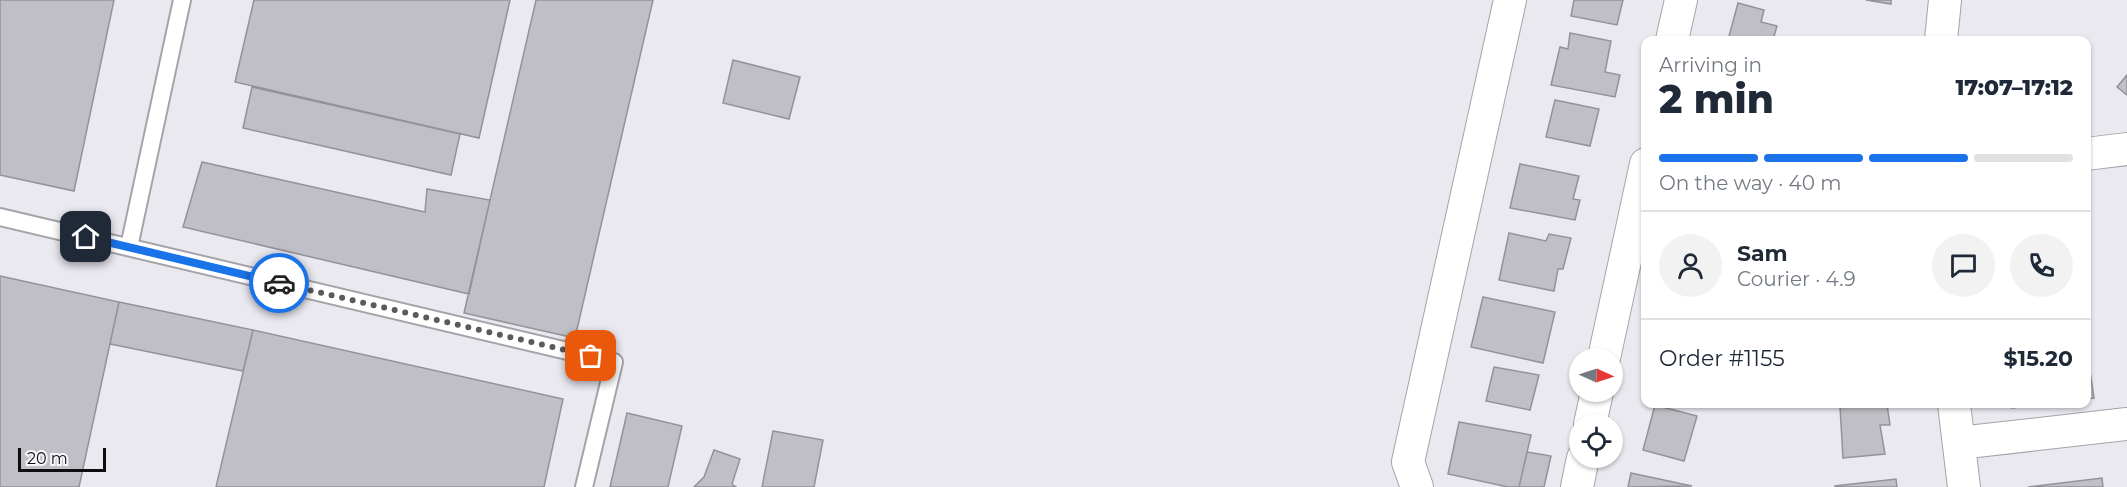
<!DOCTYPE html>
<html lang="en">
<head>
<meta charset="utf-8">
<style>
  :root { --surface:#fff; --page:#f2f2f3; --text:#1f2937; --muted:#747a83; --line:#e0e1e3; --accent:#1a73e8 }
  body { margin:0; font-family:Montserrat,sans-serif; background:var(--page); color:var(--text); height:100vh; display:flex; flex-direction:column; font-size:22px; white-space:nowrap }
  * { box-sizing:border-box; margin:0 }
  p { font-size:20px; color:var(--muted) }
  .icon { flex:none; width:33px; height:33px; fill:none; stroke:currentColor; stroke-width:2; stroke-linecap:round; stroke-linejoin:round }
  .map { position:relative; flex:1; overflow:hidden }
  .sheet { position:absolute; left:1641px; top:36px; width:450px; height:372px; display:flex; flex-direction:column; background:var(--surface); border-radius:12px; box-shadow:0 2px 4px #0004 }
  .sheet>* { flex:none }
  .needle { width:39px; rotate:93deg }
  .buttons { position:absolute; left:1569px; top:348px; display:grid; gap:12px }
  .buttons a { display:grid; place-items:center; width:54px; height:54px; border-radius:50%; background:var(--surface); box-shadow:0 2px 4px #0004; font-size:30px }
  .scale { position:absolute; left:18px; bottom:15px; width:88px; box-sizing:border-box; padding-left:6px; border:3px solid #0e0e10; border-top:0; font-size:16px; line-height:21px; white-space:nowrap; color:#0e0e10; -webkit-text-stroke:4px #f8f7fd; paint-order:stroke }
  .pin { position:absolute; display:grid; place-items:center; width:51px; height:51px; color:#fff; margin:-26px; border-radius:12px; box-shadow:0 3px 9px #0006 }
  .courier { position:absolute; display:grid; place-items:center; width:60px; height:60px; margin:-30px; border:4px solid #1a73e8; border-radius:50%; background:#fff; color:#222; box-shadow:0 2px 8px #0007 }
  .headline em { font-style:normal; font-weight:800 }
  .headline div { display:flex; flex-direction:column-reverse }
  .headline { display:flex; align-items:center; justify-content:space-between; height:102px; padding:0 18px }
  h1 { font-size:39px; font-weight:800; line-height:45px }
  .bar { display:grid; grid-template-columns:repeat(4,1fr); gap:9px 6px; align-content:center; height:72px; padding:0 18px }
  .bar i { height:8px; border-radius:4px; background:var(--line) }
  .bar .active { background:var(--accent) }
  .bar p { grid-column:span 4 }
  .line { display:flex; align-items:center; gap:15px; padding:0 18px; border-top:2px solid var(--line) }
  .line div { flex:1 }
  .round { display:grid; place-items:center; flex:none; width:63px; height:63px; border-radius:32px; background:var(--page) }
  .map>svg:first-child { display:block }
  .building { fill:#c0bfc5; stroke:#939298; stroke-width:1.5 }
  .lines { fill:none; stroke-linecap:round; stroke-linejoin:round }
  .lane-casing { stroke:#a4a3a9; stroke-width:20 }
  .street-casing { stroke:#a4a3a9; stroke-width:34 }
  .lane { stroke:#fff; stroke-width:16 }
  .street { stroke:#fff; stroke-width:32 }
  .done { stroke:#5b5b5e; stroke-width:6; stroke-dasharray:0 10.8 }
  .route { stroke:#1a73e8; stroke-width:8 }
</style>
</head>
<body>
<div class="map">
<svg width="2127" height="487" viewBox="0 0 2127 487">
  <rect width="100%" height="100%" fill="#ebe9f0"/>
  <path class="building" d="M0 0H114L74 191 0 175Z
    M254 0H510L479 138 235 82Z
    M536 0H653L575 338 464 313Z
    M1574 0H1623L1617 25 1571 16Z
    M1866 0H1891V4Z
    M1738 3 1764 10 1761 22 1777 26 1773 40H1728Z
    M1570 33 1611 41 1605 72 1620 75 1615 97 1551 85 1560 47 1568 49Z
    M733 60 800 77 789 119 723 103Z
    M2127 75V95L2117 87Z
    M252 87 460 134 451 175 243 128Z
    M1555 100 1599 109 1590 146 1546 137Z
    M202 162 425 212 427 189 490 200 469 294 183 227Z
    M1520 164 1579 176 1573 199 1580 200 1575 220 1510 208Z
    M1509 233 1546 241 1549 234 1571 238 1563 269H1558L1554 291 1499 280Z
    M0 276 119 302 79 487H0Z
    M1483 297 1555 312 1543 363 1471 347Z
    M119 302 253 330 243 371 110 344Z
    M253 330 563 399 544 487H216Z
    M2086 344 2094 398 2086 399Z
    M1494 367 1539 375 1530 410 1486 401Z
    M1887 404 1890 425H1880L1885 454 1843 458 1840 407Z
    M2011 404H2045L2012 408Z
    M1655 405 1697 416 1684 461 1643 450Z
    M627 413 682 426 668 487H610Z
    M1459 422 1531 435 1519 487H1508L1448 474Z
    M773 431 823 440 814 487H762Z
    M714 450 740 459 732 484 736 487H694L704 477Z
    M1527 452 1551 456 1544 487H1519Z
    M1631 473 1692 486 1628 487Z
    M2102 478 2103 487H2028Z
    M1896 479 1897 487H1835V486Z"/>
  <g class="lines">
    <g class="lane-casing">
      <path id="lane" d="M0 217 614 362 584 487
        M129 247 182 0"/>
    </g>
    <g class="street-casing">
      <path id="street" d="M1672 40 1681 0
        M1941 40 1945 0
        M2086 154 2127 149
        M1604 358 1646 164
        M1954 404 1964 487
        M1590 424 1597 392
        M1959 443 2127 424
        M1417 487 1408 462 1510 0
        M1577 487 1583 458"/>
    </g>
    <use href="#lane" class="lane"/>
    <use href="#street" class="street"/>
  </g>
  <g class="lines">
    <path class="done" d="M279 283 591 356"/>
    <path class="route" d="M86 237 279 283"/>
  </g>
</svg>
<div class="buttons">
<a><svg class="needle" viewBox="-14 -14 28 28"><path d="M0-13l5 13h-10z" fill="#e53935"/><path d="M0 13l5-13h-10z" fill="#747a83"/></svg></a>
<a><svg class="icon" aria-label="locate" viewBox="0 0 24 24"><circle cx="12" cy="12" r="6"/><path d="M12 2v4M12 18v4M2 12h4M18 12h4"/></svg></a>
</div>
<div class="scale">20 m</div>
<div class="pin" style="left:591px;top:356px;background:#ea580c"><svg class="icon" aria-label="bag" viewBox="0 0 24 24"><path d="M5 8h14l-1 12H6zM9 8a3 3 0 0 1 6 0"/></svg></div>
<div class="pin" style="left:86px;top:237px;background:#1f2937"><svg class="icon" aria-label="home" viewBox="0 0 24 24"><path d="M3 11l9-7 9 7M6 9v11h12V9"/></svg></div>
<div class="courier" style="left:279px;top:283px"><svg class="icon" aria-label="car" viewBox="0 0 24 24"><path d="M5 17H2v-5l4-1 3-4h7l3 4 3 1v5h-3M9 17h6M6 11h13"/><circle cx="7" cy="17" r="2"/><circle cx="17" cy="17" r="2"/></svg></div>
<section class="sheet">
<div class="headline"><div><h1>2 min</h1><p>Arriving in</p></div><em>17:07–17:12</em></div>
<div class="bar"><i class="active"></i><i class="active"></i><i class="active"></i><i></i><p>On the way · 40 m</p></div>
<div class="line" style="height:108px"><a class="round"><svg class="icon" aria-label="person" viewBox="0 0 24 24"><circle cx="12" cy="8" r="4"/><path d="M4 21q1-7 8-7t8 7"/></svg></a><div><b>Sam</b><p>Courier · 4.9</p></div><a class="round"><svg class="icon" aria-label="chat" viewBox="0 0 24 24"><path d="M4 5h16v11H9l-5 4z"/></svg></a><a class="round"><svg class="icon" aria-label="phone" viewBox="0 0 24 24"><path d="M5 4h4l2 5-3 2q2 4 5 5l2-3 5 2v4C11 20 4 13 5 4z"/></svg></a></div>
<div class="line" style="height:78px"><div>Order #1155</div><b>$15.20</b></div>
</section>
</div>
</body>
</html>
